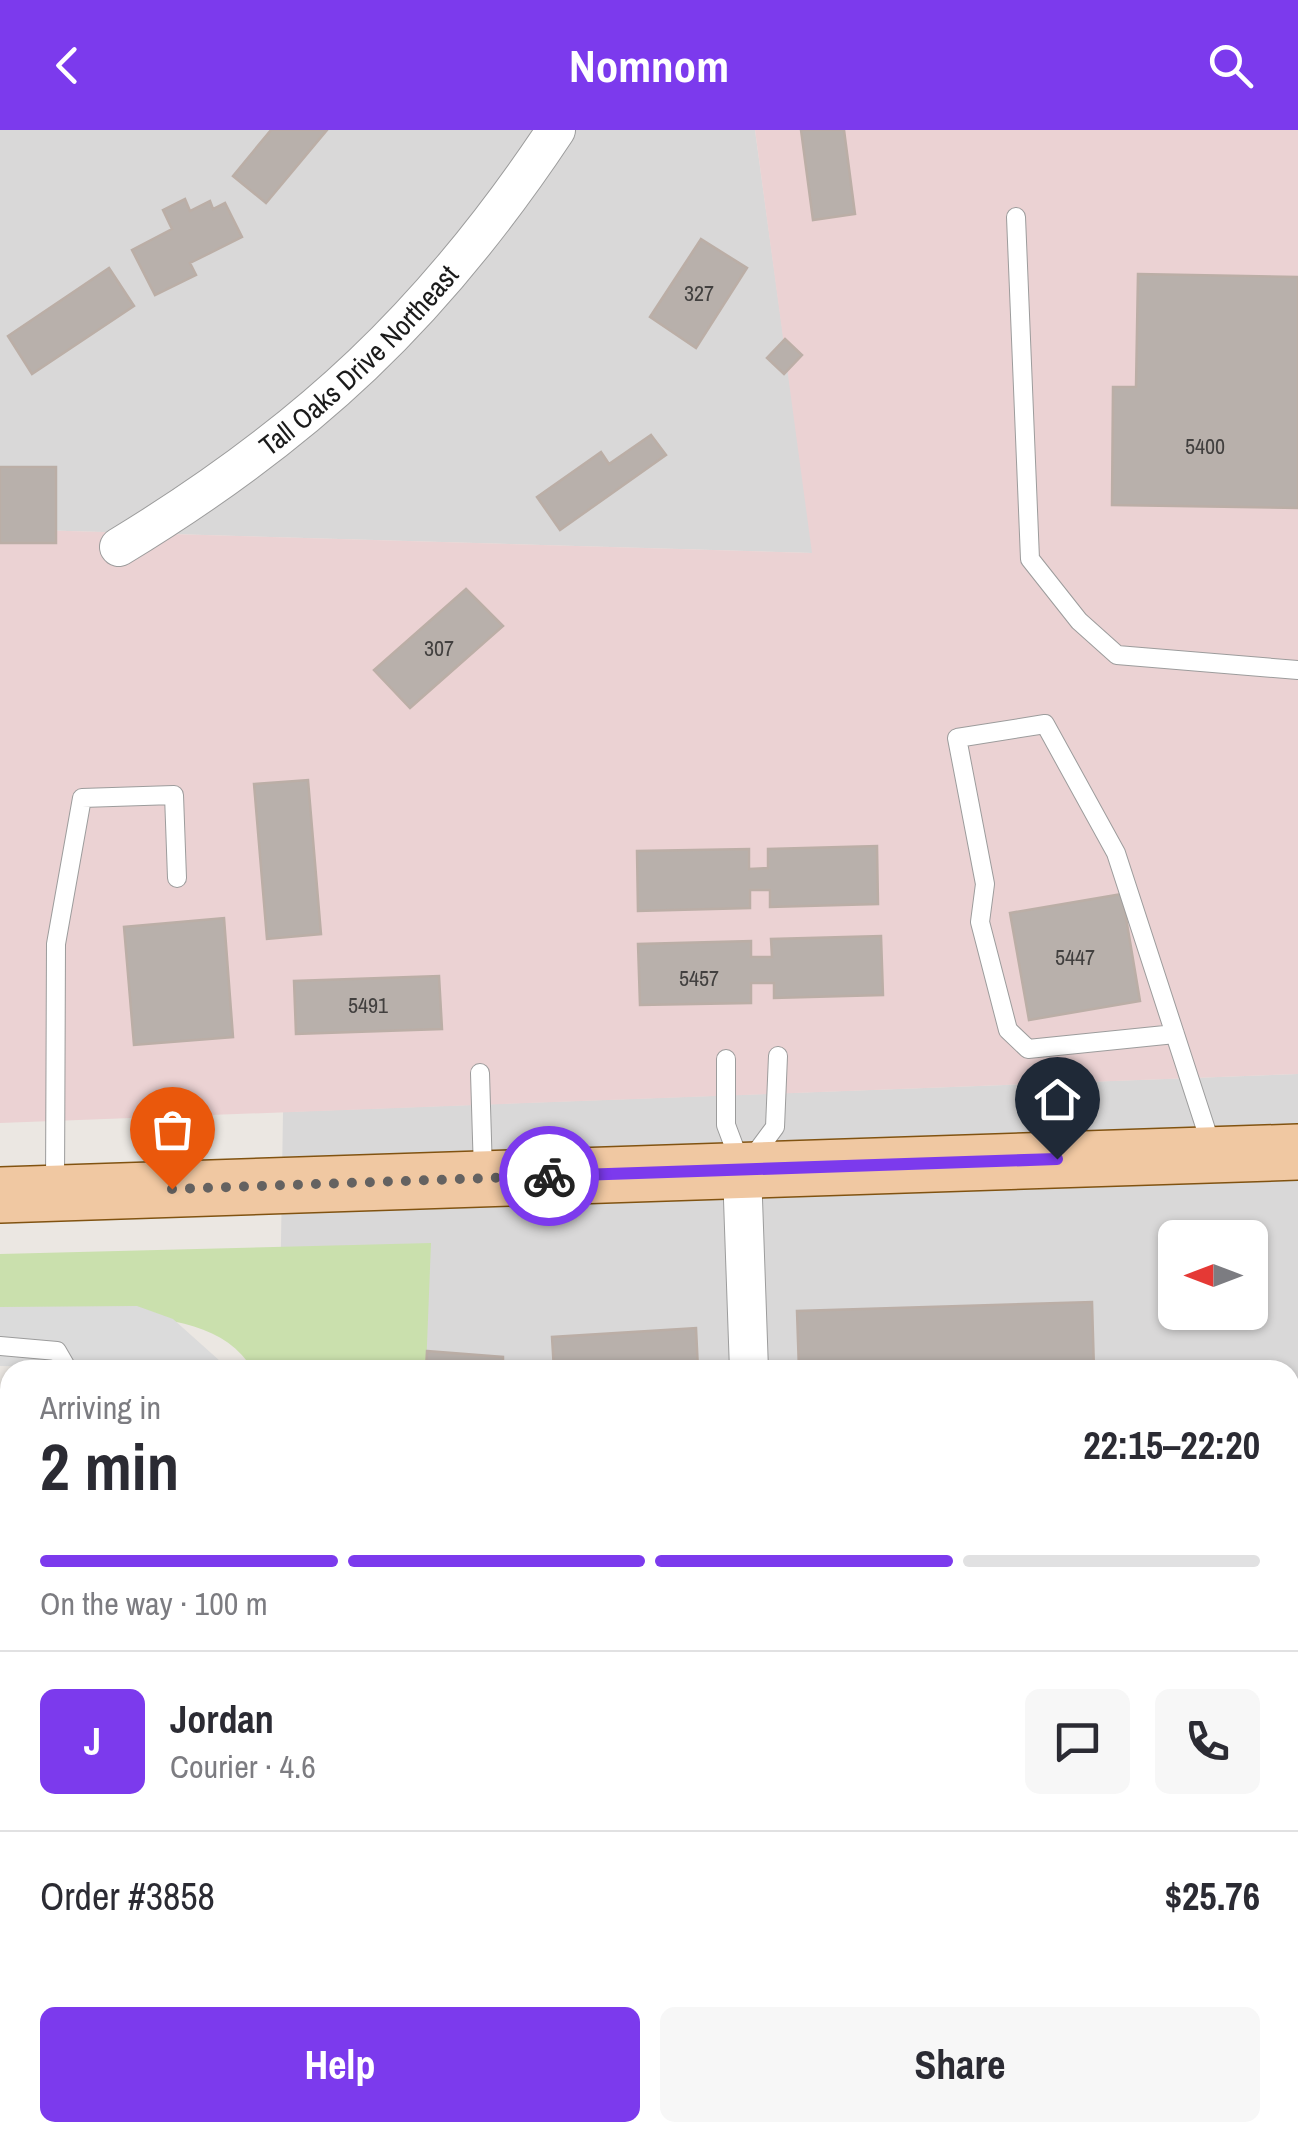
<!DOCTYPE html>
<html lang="en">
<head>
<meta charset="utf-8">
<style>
  :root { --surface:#fff; --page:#f7f7f7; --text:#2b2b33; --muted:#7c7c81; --line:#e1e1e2; --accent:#7c3aed }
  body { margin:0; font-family:"Archivo Narrow",sans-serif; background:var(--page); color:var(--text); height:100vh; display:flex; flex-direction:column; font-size:38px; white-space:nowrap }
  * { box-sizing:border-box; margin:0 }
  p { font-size:32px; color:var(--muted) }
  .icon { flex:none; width:55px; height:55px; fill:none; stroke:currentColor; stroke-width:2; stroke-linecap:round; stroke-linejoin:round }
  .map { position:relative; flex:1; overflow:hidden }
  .sheet { position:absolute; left:0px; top:1230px; width:1300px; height:782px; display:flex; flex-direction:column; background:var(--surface); border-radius:30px 30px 0 0; box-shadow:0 2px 8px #0004 }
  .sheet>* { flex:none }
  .needle { width:65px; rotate:270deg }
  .controls { position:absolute; left:1158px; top:1090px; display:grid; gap:20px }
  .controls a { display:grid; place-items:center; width:110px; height:110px; border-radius:15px; background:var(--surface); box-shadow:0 2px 8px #0004; font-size:50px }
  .pin { position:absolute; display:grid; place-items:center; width:85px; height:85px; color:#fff; margin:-102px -42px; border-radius:50% 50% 50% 0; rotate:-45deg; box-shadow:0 0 10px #0007 }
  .pin .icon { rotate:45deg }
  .courier { position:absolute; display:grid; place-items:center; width:100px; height:100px; margin:-50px; border:8px solid #7c3aed; border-radius:50%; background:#fff; color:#222; box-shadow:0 2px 12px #0007 }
  .overview em { font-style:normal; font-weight:800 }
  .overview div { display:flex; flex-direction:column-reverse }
  .overview { display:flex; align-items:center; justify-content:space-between; height:170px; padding:0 40px }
  h1 { font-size:65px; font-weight:800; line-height:75px }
  .bar { display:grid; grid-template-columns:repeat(4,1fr); gap:15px 10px; align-content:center; height:120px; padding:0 40px }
  .bar i { height:12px; border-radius:8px; background:var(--line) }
  .bar .active { background:var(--accent) }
  .bar p { grid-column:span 4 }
  .line { display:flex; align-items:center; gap:25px; padding:0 40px; border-top:2px solid var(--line) }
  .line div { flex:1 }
  .round { display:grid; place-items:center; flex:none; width:105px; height:105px; border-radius:15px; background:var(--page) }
  .action { display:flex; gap:20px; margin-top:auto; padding:20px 40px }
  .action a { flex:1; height:115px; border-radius:15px; background:var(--accent); color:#fff; font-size:40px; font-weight:800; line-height:115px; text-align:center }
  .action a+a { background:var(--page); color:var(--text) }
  header { display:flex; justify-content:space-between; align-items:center; height:130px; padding:0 40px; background:var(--accent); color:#fff; font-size:45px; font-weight:800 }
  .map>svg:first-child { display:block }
  .residential { fill:#d9d8d8; fill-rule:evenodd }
  .commercial { fill:#ebd2d3 }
  .grass { fill:#cae0ad }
  .parking { fill:#dbdbdb }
  .building { fill:#b8b0ab; stroke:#bbaea6; stroke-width:2.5 }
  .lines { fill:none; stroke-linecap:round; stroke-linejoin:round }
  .lane-casing { stroke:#9c9c9c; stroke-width:20 }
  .street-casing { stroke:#9c9c9c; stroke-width:40 }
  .primary-casing { stroke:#815311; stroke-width:58 }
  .lane { stroke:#fff; stroke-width:18 }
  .street { stroke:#fff; stroke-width:38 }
  .primary { stroke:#f0c8a2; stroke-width:55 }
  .done { stroke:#646261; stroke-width:10; stroke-dasharray:0 18 }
  .route { stroke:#7c3aed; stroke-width:12 }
  .labels { text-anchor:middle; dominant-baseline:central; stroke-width:8; stroke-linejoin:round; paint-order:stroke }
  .number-label { font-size:22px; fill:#42403f }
  .street-label { font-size:28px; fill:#1b1b1b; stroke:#fff }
</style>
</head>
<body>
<header><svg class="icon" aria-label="back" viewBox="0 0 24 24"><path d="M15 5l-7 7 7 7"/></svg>Nomnom<svg class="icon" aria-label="search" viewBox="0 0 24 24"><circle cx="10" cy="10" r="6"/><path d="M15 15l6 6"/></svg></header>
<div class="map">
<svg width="1298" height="2012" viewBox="0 0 1298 2012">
  <rect width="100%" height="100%" fill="#ebe7e2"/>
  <path class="residential" d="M0 0H755L813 423 0 399Z
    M1298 944V2012H266V2002H1290V1240H279L283 982ZM1175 1108H1250V1182H1175Z"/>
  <path class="commercial" d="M755 0H1298V944L0 993V399L812 423Z"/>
  <path class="grass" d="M431 1113 426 1240H253C210 1165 73 1190 0 1191V1124Z
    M266 2003H383V2012H266Z"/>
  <path class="parking" d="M137 1176 173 1189 230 1240 0 1236V1177Z"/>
  <path class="building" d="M271 0H327L266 73 233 46Z
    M801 0H844L855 84 813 90Z
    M185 69 190 81 210 71 213 79 225 73 242 107 190 133 196 145 155 165 132 120 172 99 163 80Z
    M701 109 747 138 696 218 650 187Z
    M109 138 134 176 32 244 8 206Z
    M1138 144 1298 147V378L1112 375 1113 257H1136Z
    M785 209 802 225 784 244 767 228Z
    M651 305 666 325 560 400 537 367 601 322 609 334Z
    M0 337H56V413H0Z
    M466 459 503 496 410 578 374 540Z
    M308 650 321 804 267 809 254 654Z
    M877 716 878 774 770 777V760H750V778L638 781 637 721 749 719V739L768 738V719Z
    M1122 764 1140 871 1029 890 1010 783Z
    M224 788 233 907 134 915 124 797Z
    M881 806 883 865 774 868V853H751V873L640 875 638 814 751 811V827H772L771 809Z
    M439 846 442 899 296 904 294 851Z
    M1092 1172 1094 1240H799L797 1181Z
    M696 1198 698 1240H554L552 1207Z
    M427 1221 503 1227V1240H426Z
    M0 1496H10V1531H0Z
    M1298 1521V1626L1290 1638V1534Z
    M0 1671 10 1672V2002H217V2012H0Z
    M1290 1844 1298 1849V1893L1290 1905Z
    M383 2002H460L459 2012H383Z
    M933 2002H1002L994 2012H925Z"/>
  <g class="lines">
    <g class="lane-casing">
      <path id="lane" d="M1016 87 1030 429 1079 491 1117 525 1298 540
        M1175 904 1028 919 1008 900 980 792 985 754 957 608 1045 594 1116 723 1212 1018
        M726 929V995L741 1035
        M480 943 483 1042
        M752 1028 775 997 778 926
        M55 1058 56 814 82 668 174 665 177 748
        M0 1216 57 1221 68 1240
        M0 1455H10
        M0 1559H10
        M231 2012 232 2002"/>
    </g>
    <g class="street-casing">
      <g id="street">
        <path id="s1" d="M119 417C307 303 434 184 556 0"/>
        <path d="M742 1041 749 1240"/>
        <path d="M511 2012V2002"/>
      </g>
    </g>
    <g class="primary-casing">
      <path id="primary" d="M0 1065 1298 1022"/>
    </g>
    <use href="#lane" class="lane"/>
    <use href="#street" class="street"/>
    <use href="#primary" class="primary"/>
  </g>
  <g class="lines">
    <path class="done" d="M172 1059 549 1046"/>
    <path class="route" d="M549 1046 1057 1029"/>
  </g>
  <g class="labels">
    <g class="number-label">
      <text x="699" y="163">327</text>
      <text x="1205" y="316">5400</text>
      <text x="439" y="518">307</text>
      <text x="1075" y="827">5447</text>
      <text x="699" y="848">5457</text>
      <text x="368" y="875">5491</text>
    </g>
    <g class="street-label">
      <text stroke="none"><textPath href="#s1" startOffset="305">Tall Oaks Drive Northeast</textPath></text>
    </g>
  </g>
</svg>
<div class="controls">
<a><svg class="needle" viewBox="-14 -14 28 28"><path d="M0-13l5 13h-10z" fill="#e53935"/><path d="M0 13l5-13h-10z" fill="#7c7c81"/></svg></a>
</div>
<div class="pin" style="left:172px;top:1059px;background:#ea580c"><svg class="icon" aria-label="bag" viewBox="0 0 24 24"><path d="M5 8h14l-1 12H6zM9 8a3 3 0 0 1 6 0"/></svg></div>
<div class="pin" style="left:1057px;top:1029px;background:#1f2937"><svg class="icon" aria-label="home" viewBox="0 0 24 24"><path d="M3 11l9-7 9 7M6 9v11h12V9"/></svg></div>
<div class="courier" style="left:549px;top:1046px"><svg class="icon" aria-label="bike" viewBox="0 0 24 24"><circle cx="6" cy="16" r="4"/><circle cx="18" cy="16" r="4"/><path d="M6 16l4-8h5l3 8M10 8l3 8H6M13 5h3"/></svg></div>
<section class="sheet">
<div class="overview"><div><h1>2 min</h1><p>Arriving in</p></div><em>22:15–22:20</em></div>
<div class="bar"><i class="active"></i><i class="active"></i><i class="active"></i><i></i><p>On the way · 100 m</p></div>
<div class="line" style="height:180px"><b class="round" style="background:var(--accent);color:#fff">J</b><div><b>Jordan</b><p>Courier · 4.6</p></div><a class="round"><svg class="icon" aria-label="chat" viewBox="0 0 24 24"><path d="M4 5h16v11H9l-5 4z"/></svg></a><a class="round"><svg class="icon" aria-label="phone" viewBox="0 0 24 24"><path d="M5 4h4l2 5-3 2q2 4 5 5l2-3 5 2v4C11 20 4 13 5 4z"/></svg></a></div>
<div class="line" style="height:130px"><div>Order #3858</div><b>$25.76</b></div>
<div class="action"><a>Help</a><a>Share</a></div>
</section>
</div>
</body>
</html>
